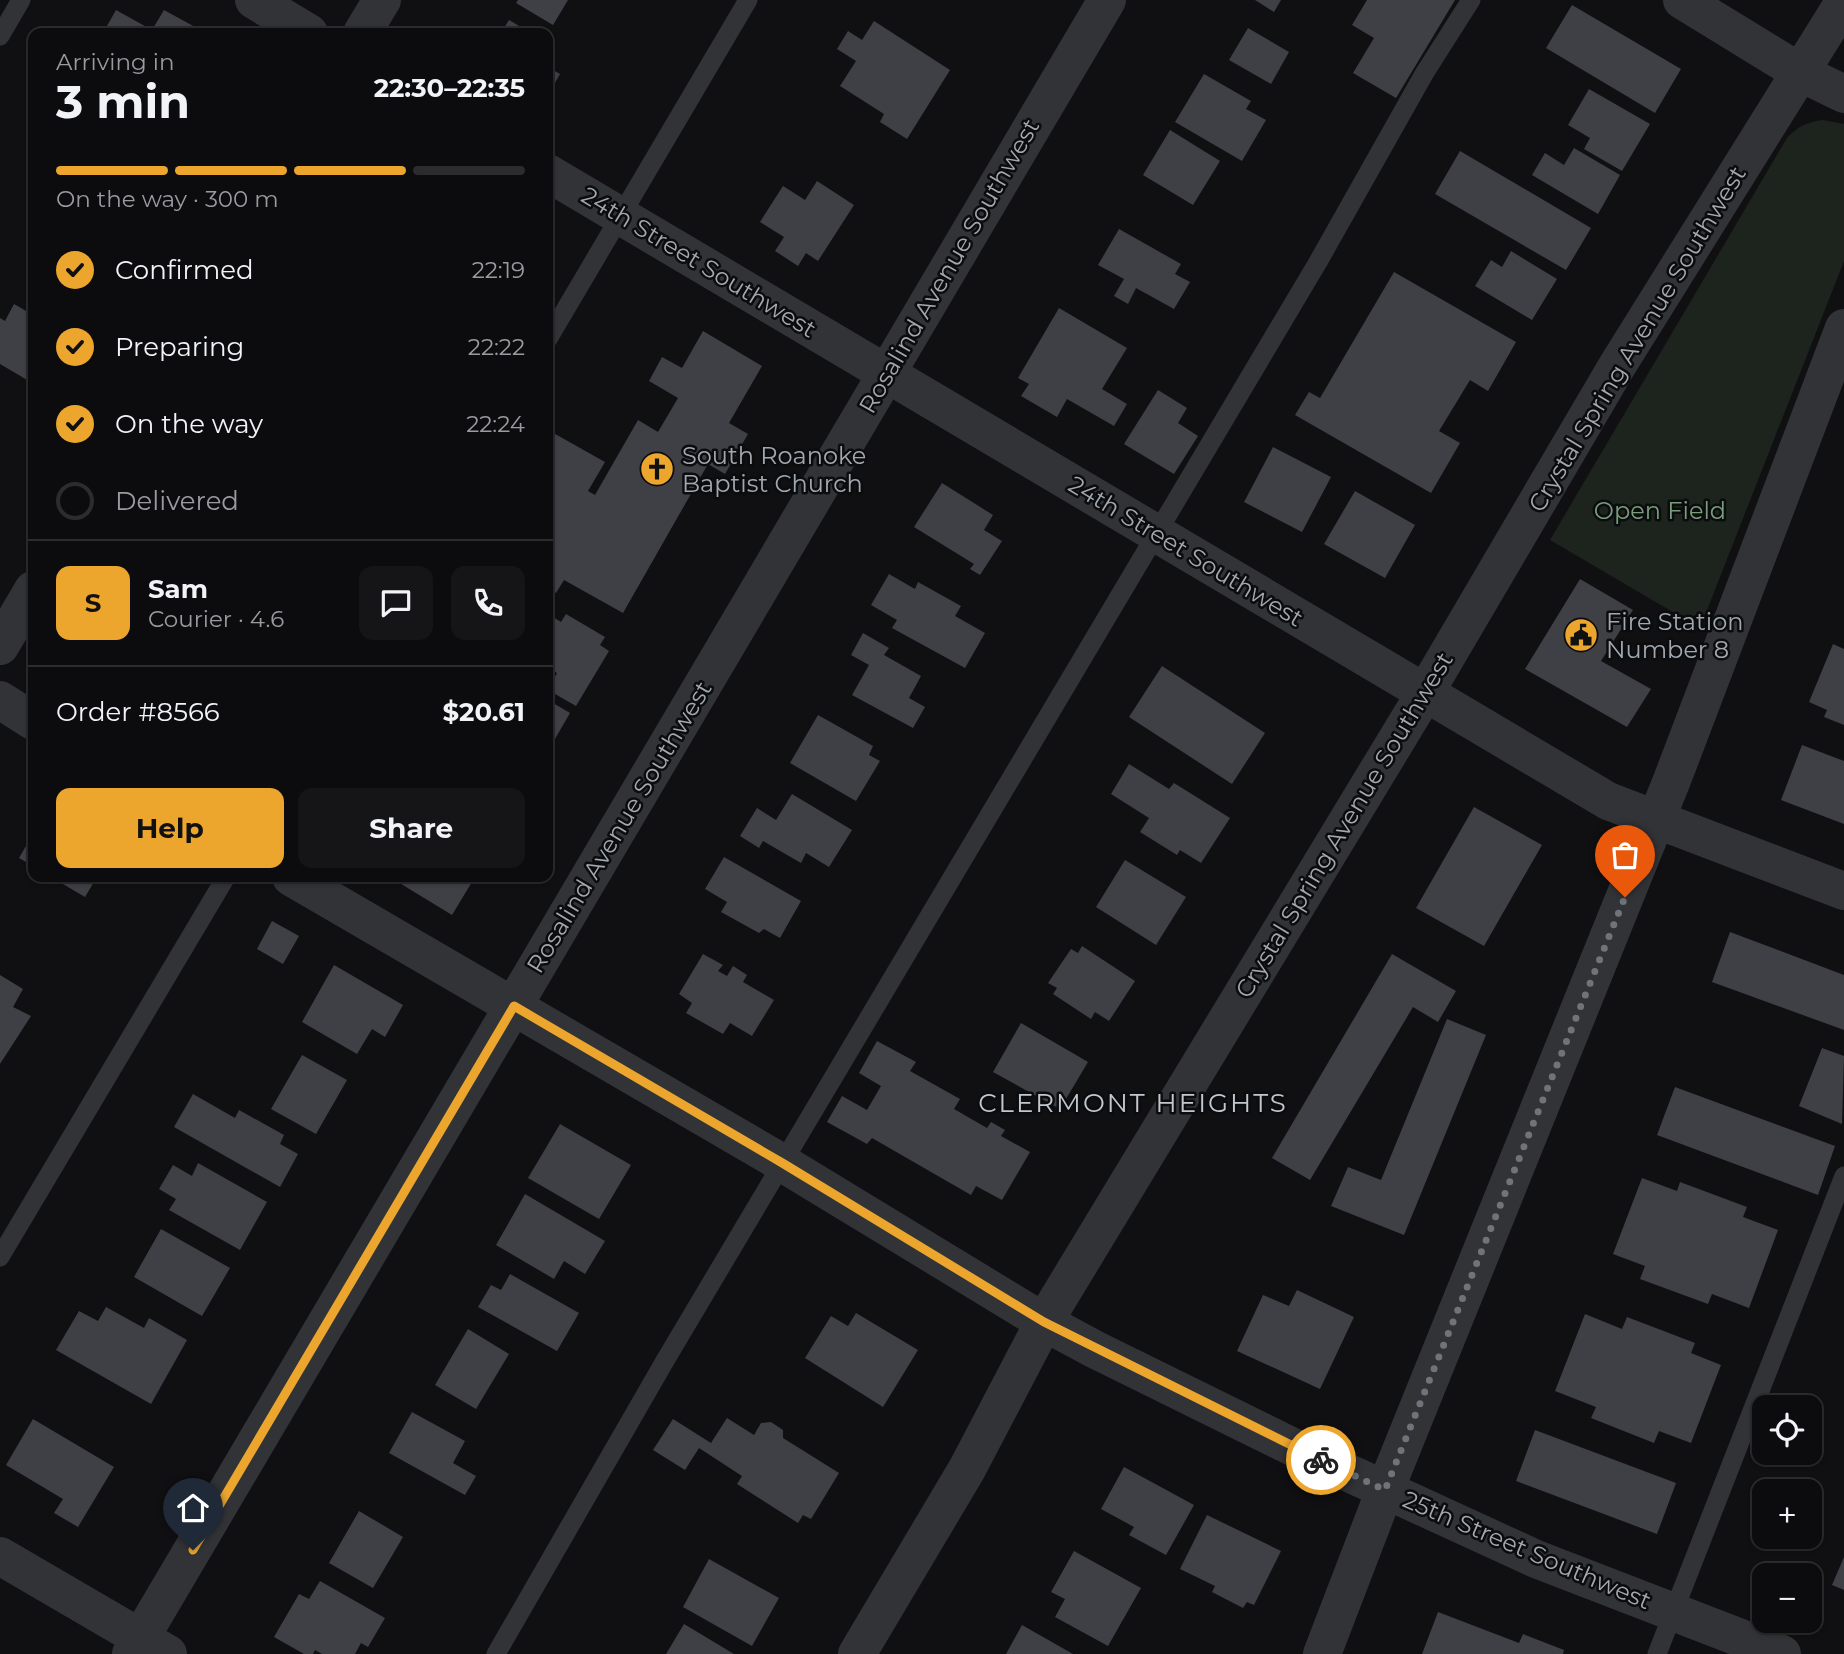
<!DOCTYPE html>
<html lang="en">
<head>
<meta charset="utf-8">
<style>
  :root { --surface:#0c0c0e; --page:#151517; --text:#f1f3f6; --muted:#9a9b9e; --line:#2c2c2e; --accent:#eca62e }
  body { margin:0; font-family:Montserrat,sans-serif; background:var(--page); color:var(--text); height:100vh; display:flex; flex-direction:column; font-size:26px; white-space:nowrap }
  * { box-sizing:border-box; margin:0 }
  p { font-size:23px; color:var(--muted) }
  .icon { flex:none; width:38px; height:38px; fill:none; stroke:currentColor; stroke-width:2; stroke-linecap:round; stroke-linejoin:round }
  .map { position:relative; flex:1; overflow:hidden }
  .sheet { position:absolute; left:28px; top:28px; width:525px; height:854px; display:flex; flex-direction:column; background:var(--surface); border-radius:14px; box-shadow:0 2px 5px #0004,0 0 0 2px var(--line) }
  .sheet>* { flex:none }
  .buttons { position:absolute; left:1752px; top:1395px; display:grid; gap:14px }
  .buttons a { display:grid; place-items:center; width:70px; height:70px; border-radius:14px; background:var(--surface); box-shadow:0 2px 5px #0004,0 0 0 2px var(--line); font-size:35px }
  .pin { position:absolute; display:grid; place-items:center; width:60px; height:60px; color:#fff; margin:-72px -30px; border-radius:50% 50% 50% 0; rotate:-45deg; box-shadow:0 0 7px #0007 }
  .pin .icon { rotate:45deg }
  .courier { position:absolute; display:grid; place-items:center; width:70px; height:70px; margin:-35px; border:5px solid #eca62e; border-radius:50%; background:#fff; color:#222; box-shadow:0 2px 9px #0007 }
  .head em { font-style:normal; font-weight:700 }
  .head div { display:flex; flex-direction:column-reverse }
  .head { display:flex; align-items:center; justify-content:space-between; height:119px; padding:0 28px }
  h1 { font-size:46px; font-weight:700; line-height:52px }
  .bar { display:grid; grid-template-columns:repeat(4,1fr); gap:10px 7px; align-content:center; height:84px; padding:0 28px }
  .bar i { height:9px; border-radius:5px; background:var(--line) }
  .bar .active { background:var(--accent) }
  .bar p { grid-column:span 4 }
  .line { display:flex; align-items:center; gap:18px; padding:0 28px; border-top:2px solid var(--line) }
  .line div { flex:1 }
  .round { display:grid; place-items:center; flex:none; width:74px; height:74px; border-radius:14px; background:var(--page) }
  ol { padding:0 28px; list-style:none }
  li { display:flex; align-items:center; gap:21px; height:77px }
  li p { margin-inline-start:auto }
  li .icon { padding:7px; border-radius:50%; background:var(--accent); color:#111; stroke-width:4 }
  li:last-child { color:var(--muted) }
  li i { width:38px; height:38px; border:4px solid var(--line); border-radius:50% }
  .cta { display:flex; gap:14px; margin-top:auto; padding:14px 28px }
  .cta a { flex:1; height:80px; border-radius:14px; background:var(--accent); color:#111; font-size:28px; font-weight:700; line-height:80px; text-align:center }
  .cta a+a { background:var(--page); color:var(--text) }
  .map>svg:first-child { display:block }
  .green { fill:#1d241e }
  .building { fill:#3f4045 }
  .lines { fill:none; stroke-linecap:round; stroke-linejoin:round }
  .service { stroke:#323337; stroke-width:19 }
  .minor { stroke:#323337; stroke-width:38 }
  .tertiary { stroke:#323337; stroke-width:38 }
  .done { stroke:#6f737a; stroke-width:7; stroke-dasharray:0 12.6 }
  .route { stroke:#eca62e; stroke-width:9 }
  .labels { text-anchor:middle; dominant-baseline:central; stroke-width:5; stroke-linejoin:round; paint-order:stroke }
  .street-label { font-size:24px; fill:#a2a8b2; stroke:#0b0c0d }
  .poi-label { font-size:24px; fill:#a2a8b2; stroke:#0b0c0d; text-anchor:start }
  .park-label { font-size:24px; fill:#799d7a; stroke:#0b0c0d }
  .neighbourhood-label { font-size:26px; letter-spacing:2px; fill:#c3c6ce; stroke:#0b0c0d }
</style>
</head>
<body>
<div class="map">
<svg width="1844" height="1654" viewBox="0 0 1844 1654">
  <rect width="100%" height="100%" fill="#101012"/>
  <path class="green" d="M1823 120 1844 124V261L1700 628 1550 540 1787 138C1798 126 1808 122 1823 120Z"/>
  <path class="building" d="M518 0H568L553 25 516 3Z
    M1255 0H1281L1274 12Z
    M1367 0H1455L1396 98 1353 73 1374 38 1352 25Z
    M1572 5 1681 69 1655 113 1546 48Z
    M116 10 152 30 164 10 206 33H103Z
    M509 20 531 33H501Z
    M874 21 950 70 907 139 880 122 884 114 840 86 856 61 837 49 848 31 862 40Z
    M1248 28 1289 52 1271 84 1229 60Z
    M548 67 560 74 548 95Z
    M1204 74 1251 101 1246 109 1266 120 1242 161 1175 122Z
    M1589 89 1650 124 1622 171 1584 149 1590 138 1568 125Z
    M1170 130 1220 161 1193 205 1143 175Z
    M1574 148 1620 175 1598 214 1532 175 1545 153 1564 165Z
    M1460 151 1591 228 1566 270 1435 194Z
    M817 181 854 205 818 261 806 253 798 266 775 251 784 237 760 222 783 186 805 200Z
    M1119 229 1181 264 1175 274 1190 282 1174 309 1136 288 1128 304 1114 296 1124 279 1098 265Z
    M1511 251 1557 279 1532 320 1475 286 1491 260 1502 267Z
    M1394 272 1516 342 1488 391 1470 380 1439 431 1460 443 1431 493 1295 415 1309 392 1320 398Z
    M14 304 33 315V374L29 381 0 364V318L5 321Z
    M1059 308 1127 348 1102 389 1127 404 1114 426 1067 399 1057 417 1021 396 1029 384 1018 378Z
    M703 331 762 366 729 423 748 434 725 474 708 464 623 613 564 580 556 593 548 588V430L605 462 588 491 595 495 638 420 658 432 678 398 649 381 662 357 682 368Z
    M1158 390 1187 408 1178 423 1198 436 1174 474 1124 444Z
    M1273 447 1331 477 1302 532 1244 502Z
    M942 483 993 515 984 530 1002 541 980 575 970 569 974 564 914 527Z
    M1355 491 1415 525 1385 578 1324 544Z
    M889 574 915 589 918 582 961 606 955 616 985 633 965 668 892 628 897 620 871 605Z
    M1580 579 1633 610 1601 661 1651 689 1627 727 1525 669Z
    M548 614 561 622 566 614 605 637 600 645 609 651 576 706 548 690 557 673 548 668Z
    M863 633 889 648 884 655 921 676 909 698 925 707 913 728 852 695 869 665 851 655Z
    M1833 644 1844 649V725L1824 717 1827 710 1809 702Z
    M1162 666 1265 733 1232 784 1129 717Z
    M548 700 570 713 548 751Z
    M818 715 873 746 869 755 880 761 856 801 790 763Z
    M1802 745 1844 761V824L1781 800Z
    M1129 764 1169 789 1174 783 1230 818 1201 863 1180 850 1177 855 1140 832 1149 818 1111 794Z
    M792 794 852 830 829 867 806 853 801 863 763 841 759 848 740 836 757 808 776 820Z
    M1474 807 1542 845 1484 946 1416 908Z
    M33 834V866L19 858Z
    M724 857 801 901 780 938 764 929 759 933 721 912 727 902 705 889Z
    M1125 860 1186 897 1156 945 1096 907Z
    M51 877H97L85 897Z
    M395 877H475L452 915 393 879Z
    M272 921 299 936 283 964 257 949Z
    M1730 932 1844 975V1030L1712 982Z
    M1082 946 1135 981 1109 1021 1095 1012 1091 1019 1053 994 1057 988 1048 983 1071 949 1078 953Z
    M703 954 723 965 718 971 727 976 733 966 747 975 743 982 774 1000 752 1036 730 1023 723 1034 686 1013 692 1003 679 994Z
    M1392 954 1456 991 1438 1022 1413 1007 1310 1180 1272 1158Z
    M334 965 403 1005 385 1037 372 1029 357 1054 302 1022Z
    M0 975 23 989 13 1007 31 1016 0 1064Z
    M1447 1019 1486 1035 1404 1235 1331 1206 1348 1167 1381 1180Z
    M1021 1023 1088 1062 1060 1109 993 1072Z
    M877 1041 916 1062 910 1071 960 1099 954 1109 987 1128 991 1122 1005 1130 1001 1136 1030 1152 1002 1200 976 1186 971 1195 872 1138 867 1144 827 1122 842 1096 867 1110 881 1086 859 1073Z
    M1822 1048 1844 1056 1842 1124 1799 1106Z
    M302 1055 347 1080 316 1134 271 1109Z
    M1675 1087 1835 1146 1818 1195 1657 1135Z
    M193 1094 235 1118 239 1110 284 1135 280 1144 298 1154 280 1187 174 1127Z
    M560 1124 631 1165 599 1219 528 1178Z
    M198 1163 267 1202 240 1250 169 1210 176 1199 159 1189 173 1165 192 1176Z
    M1642 1178 1677 1191 1680 1182 1747 1207 1743 1217 1778 1230 1749 1308 1712 1294 1708 1304 1640 1279 1645 1266 1613 1254Z
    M525 1194 605 1241 585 1274 564 1261 554 1279 496 1245Z
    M161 1229 230 1268 202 1316 134 1277Z
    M510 1274 579 1313 557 1351 478 1307 491 1285 501 1290Z
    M1297 1290 1354 1317 1320 1389 1237 1351 1263 1295 1289 1306Z
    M106 1307 144 1328 149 1318 187 1340 151 1404 56 1350 79 1311 98 1321Z
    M856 1313 918 1350 883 1407 805 1358 831 1316 848 1326Z
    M1585 1314 1622 1329 1627 1317 1695 1343 1691 1353 1721 1365 1691 1443 1659 1431 1654 1443 1591 1418 1596 1407 1555 1391Z
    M468 1329 509 1354 476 1409 435 1385Z
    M412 1412 465 1441 453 1463 476 1476 465 1495 389 1453Z
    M727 1418 754 1435 761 1423 771 1422 783 1430V1438L839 1473 811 1519 803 1515 798 1523 737 1484 742 1476 699 1448 685 1470 653 1450 673 1419 711 1443Z
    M33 1419 114 1467 78 1527 54 1513 63 1499 6 1465Z
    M1535 1430 1676 1483 1657 1534 1516 1481Z
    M1124 1467 1194 1505 1166 1555 1129 1535 1134 1527 1101 1509Z
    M359 1511 403 1537 373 1588 329 1563Z
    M1207 1515 1281 1551 1254 1605 1247 1602 1243 1608 1212 1592 1215 1586 1180 1569Z
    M1074 1551 1141 1588 1108 1646 1055 1617 1065 1599 1051 1592Z
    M1844 1557V1590L1832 1585Z
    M709 1559 779 1598 752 1646 683 1607Z
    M320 1581 385 1618 368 1647 361 1643 355 1654H322L315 1650 313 1654H304L274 1637 299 1594 309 1599Z
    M1438 1612 1519 1643 1523 1634 1564 1650 1563 1654H1422Z
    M684 1624 734 1654H666Z
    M1022 1625 1073 1654H1006Z"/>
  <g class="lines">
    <path class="service" d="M0 36 21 0
      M548 339 748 0
      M0 1257 226 877
      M496 1654 666 1359 1318 262 1424 74 1471 0
      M1657 1654 1844 1176"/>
    <path class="minor" d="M254 0 309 33
      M1682 0 1801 73 1844 94
      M362 33 382 0
      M548 173 1608 801 1844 891
      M0 646 33 590
      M0 700 33 721
      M291 877 784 1164 1044 1322 1094 1349 1303 1452 1536 1559 1782 1654
      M131 1654 1107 0
      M857 1654 967 1469 1044 1322 1425 693 1617 366 1844 2
      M1322 1654 1385 1490 1672 780 1844 328"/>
    <path class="tertiary" d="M0 1556 168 1654"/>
  </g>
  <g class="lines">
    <path class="done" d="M1321 1460 1385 1490 1625 897"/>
    <path class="route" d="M193 1550 514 1006 784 1164 1044 1322 1321 1460"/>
  </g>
  <defs>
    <g id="church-disc" transform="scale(1.75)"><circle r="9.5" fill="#eca62e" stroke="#0b0c0d"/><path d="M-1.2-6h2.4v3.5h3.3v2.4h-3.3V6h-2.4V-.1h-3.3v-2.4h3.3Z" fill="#111"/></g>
    <g id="civic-disc" transform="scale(1.75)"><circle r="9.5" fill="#eca62e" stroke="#0b0c0d"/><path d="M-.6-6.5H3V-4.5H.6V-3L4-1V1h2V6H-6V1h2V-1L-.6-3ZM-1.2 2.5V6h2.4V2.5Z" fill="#111"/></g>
  </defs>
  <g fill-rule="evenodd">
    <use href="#church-disc" x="657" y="469"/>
    <use href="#civic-disc" x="1581" y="635"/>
  </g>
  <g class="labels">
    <g class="street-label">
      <text transform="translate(699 262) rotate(31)">24th Street Southwest</text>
      <text transform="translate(949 266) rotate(-60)">Rosalind Avenue Southwest</text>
      <text transform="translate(1637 339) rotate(-59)">Crystal Spring Avenue Southwest</text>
      <text transform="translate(1186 551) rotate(31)">24th Street Southwest</text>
      <text transform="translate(1344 825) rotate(-59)">Crystal Spring Avenue Southwest</text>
      <text transform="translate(619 827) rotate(-59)">Rosalind Avenue Southwest</text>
      <text transform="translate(1527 1550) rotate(23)">25th Street Southwest</text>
    </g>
    <g class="poi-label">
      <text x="682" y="455">South Roanoke<tspan x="682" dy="28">Baptist Church</tspan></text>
      <text x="1606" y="621">Fire Station<tspan x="1606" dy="28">Number 8</tspan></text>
    </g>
    <g class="park-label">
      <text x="1660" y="510">Open Field</text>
    </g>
    <g class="neighbourhood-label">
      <text x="1133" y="1103">CLERMONT HEIGHTS</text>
    </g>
  </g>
</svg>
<div class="buttons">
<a><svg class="icon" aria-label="locate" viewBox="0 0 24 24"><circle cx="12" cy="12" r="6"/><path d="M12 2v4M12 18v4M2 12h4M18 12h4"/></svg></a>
<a>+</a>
<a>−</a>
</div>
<div class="pin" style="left:1625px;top:897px;background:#ea580c"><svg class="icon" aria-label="bag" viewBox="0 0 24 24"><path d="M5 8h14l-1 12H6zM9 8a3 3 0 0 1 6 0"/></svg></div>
<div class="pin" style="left:193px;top:1550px;background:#1f2937"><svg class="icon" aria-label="home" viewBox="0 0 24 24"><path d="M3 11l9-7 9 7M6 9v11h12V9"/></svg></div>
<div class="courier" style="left:1321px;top:1460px"><svg class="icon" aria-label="bike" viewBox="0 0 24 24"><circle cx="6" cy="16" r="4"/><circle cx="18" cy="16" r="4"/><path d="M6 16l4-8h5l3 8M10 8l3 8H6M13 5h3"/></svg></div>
<section class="sheet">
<div class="head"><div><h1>3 min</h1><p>Arriving in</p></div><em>22:30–22:35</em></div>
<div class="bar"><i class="active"></i><i class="active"></i><i class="active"></i><i></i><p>On the way · 300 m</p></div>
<ol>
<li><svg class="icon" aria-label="check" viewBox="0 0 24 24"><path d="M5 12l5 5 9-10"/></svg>Confirmed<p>22:19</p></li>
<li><svg class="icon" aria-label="check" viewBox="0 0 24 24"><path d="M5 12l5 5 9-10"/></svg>Preparing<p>22:22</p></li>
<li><svg class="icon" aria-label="check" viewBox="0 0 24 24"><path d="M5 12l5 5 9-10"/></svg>On the way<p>22:24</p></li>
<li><i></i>Delivered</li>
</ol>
<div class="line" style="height:126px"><b class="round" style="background:var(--accent);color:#111">S</b><div><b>Sam</b><p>Courier · 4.6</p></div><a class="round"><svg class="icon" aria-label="chat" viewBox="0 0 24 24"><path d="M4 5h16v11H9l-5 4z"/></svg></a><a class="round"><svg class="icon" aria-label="phone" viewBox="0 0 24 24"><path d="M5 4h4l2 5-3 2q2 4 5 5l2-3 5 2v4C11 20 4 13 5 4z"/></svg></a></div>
<div class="line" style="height:91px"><div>Order #8566</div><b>$20.61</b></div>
<div class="cta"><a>Help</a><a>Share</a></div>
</section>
</div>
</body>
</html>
